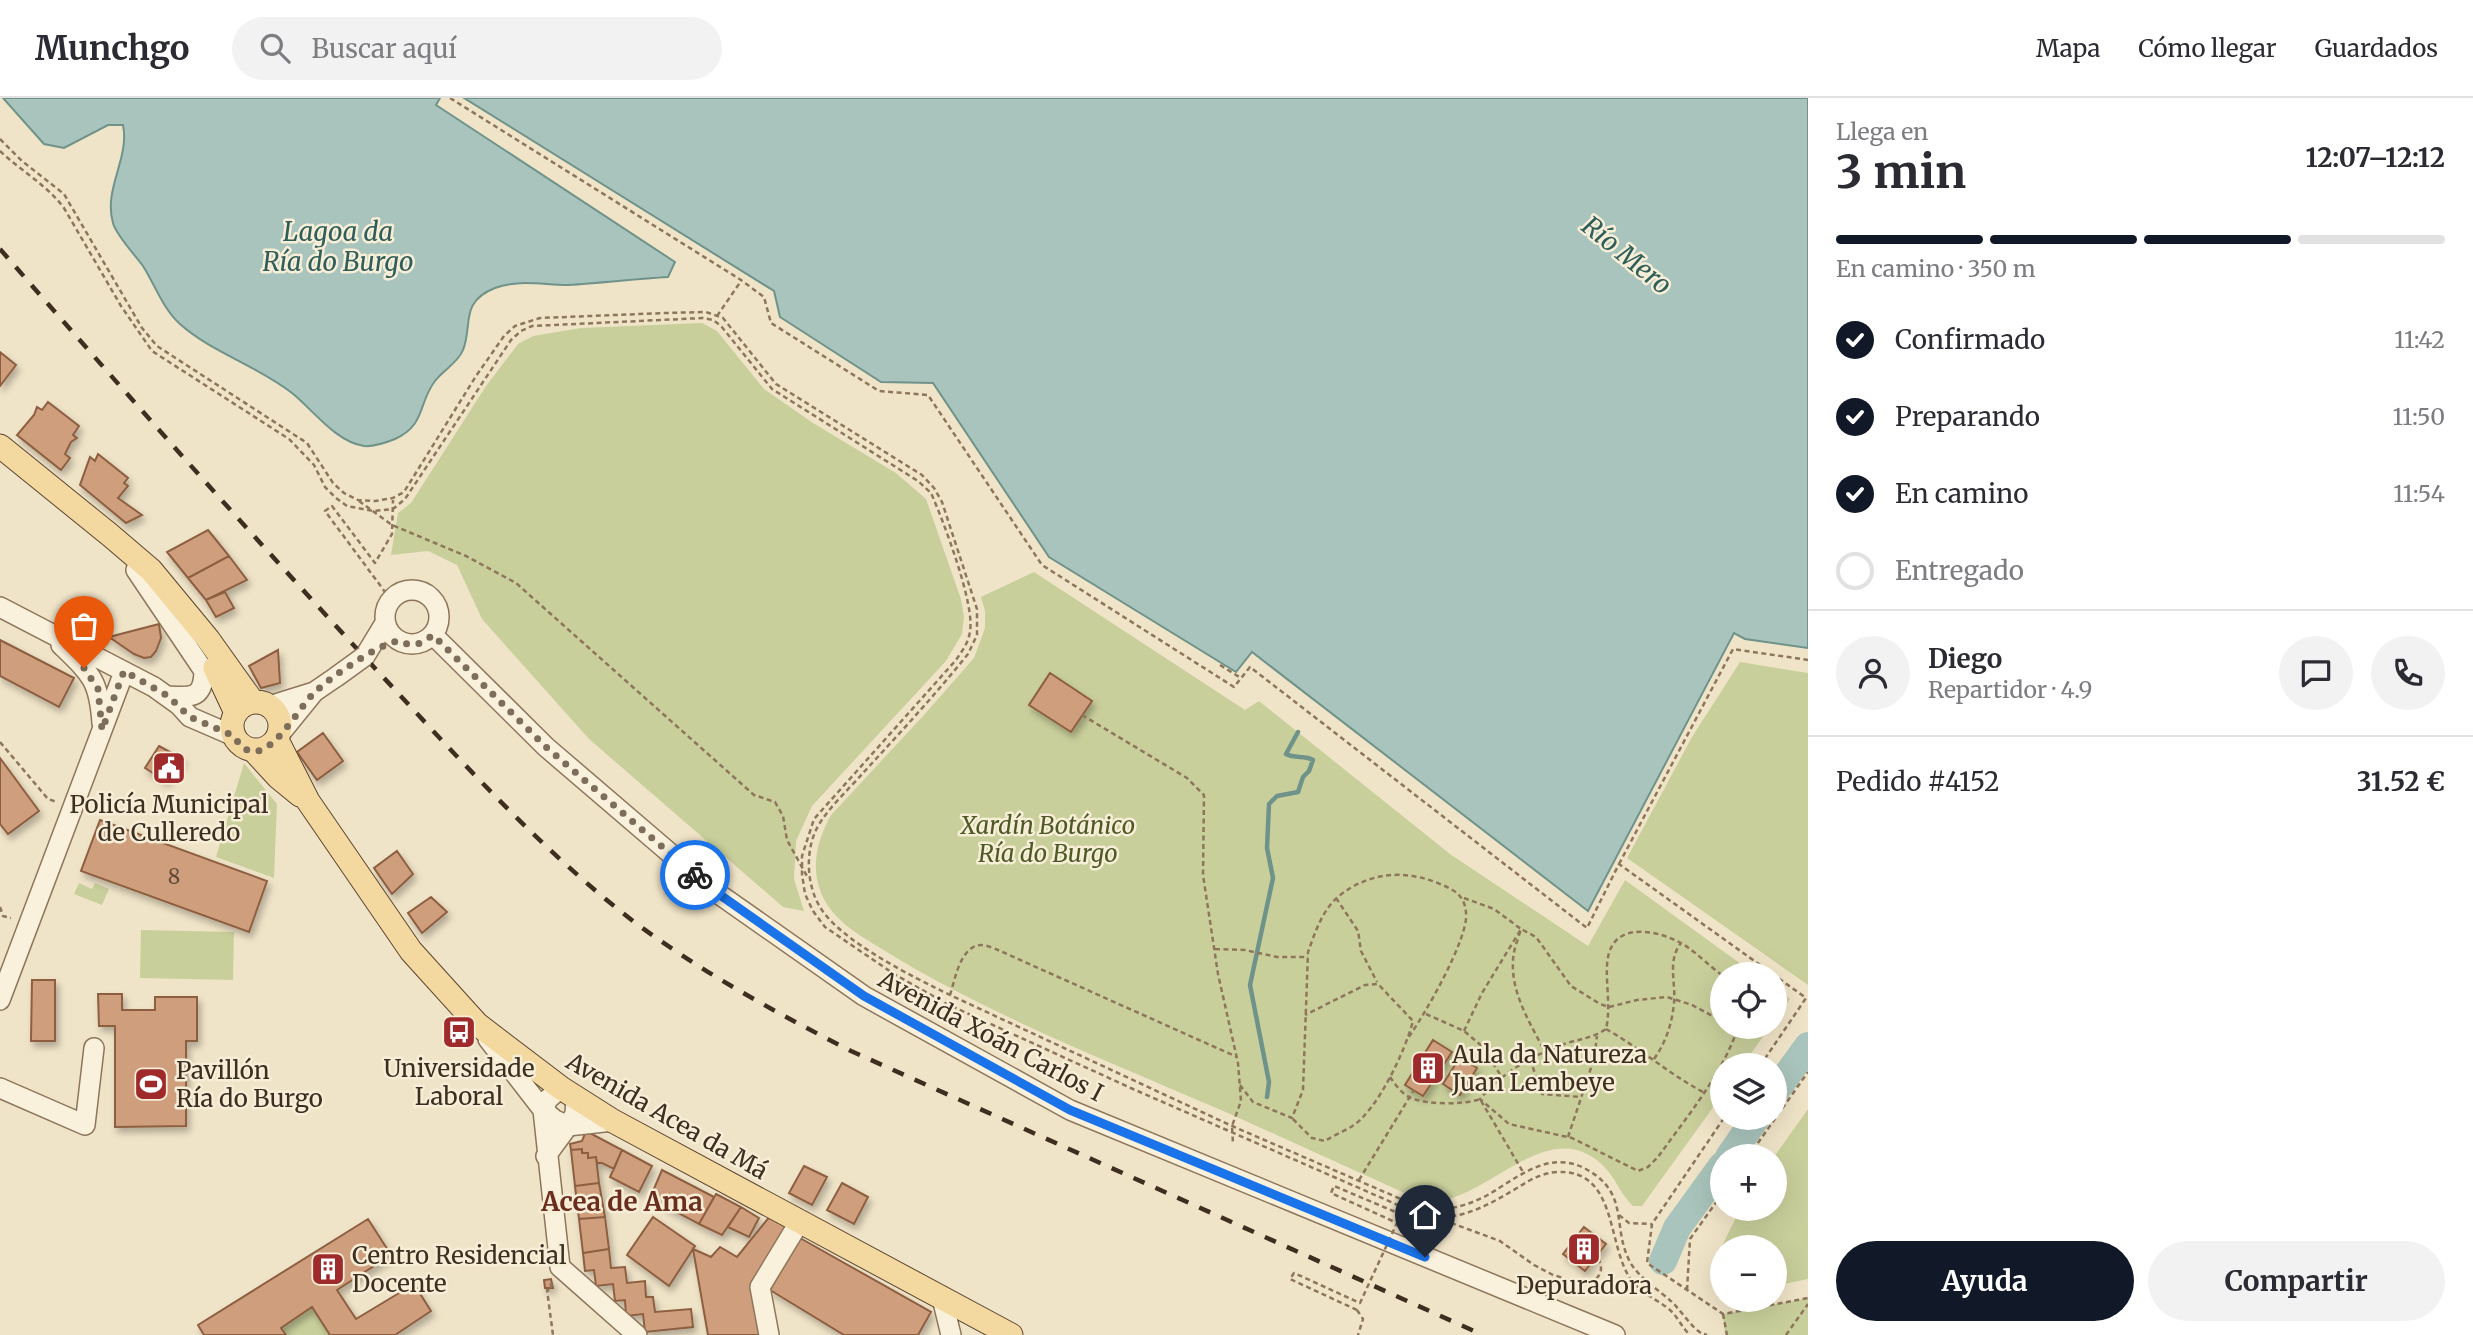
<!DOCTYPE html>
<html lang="es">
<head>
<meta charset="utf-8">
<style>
  :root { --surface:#fff; --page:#f2f2f3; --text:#2b2b33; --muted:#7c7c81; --line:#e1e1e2; --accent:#111827 }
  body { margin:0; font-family:Merriweather,serif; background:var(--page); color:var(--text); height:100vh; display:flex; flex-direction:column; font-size:26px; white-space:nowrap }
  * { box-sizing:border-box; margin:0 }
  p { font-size:23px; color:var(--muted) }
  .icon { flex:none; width:38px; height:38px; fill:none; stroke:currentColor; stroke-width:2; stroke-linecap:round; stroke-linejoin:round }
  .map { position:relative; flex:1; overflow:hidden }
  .details { display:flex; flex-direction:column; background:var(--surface); width:665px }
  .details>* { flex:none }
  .buttons { position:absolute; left:1710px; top:864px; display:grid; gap:14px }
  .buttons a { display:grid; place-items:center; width:77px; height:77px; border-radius:50%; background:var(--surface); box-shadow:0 7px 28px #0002; font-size:35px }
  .pin { position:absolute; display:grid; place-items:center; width:60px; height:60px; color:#fff; margin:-72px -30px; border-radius:50% 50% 50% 0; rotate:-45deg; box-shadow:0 0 7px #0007 }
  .pin .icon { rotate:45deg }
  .courier { position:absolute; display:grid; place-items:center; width:70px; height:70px; margin:-35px; border:5px solid #1a73e8; border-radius:50%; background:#fff; color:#222; box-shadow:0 2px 9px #0007 }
  .head em { font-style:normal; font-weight:700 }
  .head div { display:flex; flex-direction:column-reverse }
  .head { display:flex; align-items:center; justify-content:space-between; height:119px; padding:0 28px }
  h1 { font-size:46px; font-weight:700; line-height:52px }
  .bar { display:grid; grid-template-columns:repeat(4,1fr); gap:10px 7px; align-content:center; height:84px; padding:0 28px }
  .bar i { height:9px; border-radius:5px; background:var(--line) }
  .bar .current { background:var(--accent) }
  .bar p { grid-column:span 4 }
  .line { display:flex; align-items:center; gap:18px; padding:0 28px; border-top:2px solid var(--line) }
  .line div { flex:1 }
  .round { display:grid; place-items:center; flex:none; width:74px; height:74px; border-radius:37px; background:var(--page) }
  ol { padding:0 28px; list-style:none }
  li { display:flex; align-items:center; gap:21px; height:77px }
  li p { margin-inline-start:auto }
  li .icon { padding:7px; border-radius:50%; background:var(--accent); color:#fff; stroke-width:4 }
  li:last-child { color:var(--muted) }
  li i { width:38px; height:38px; border:4px solid var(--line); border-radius:50% }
  .cta { display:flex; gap:14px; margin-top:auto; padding:14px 28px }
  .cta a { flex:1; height:80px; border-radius:42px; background:var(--accent); color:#fff; font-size:28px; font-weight:700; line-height:80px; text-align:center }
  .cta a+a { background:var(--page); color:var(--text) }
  header { display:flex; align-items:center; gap:42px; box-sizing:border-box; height:98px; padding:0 35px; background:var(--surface); border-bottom:2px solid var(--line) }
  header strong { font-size:33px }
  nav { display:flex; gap:38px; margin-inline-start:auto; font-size:24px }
  .search { width:490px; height:63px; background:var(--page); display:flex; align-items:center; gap:18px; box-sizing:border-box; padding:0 24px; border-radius:38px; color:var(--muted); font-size:26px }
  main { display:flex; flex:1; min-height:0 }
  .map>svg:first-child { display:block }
  .green { fill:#c9cf9b }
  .water { fill:#a9c4bc; stroke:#6f938a; stroke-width:2 }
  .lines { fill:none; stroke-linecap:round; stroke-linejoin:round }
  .stream { stroke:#6f938a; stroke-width:4.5 }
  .river { stroke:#a9c4bc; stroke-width:28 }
  .building { fill:#cf9f7d; stroke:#8d5f41; stroke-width:2; filter:url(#shadow) }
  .minor-casing { stroke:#8d765c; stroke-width:22 }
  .major-casing { stroke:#5b4430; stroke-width:25 }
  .path { stroke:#8d765c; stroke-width:2.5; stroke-dasharray:5 3.5; stroke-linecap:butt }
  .minor { stroke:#faf1dc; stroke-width:19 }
  .major { stroke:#f3d9a0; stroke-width:23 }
  .rail { stroke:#3d2e20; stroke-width:4.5; stroke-dasharray:12 12; stroke-linecap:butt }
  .minor-bridge-casing { stroke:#8d765c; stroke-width:22; stroke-linecap:butt }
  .path-bridge { stroke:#8d765c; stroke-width:2.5; stroke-dasharray:5 3.5; stroke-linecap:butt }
  .minor-bridge { stroke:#faf1dc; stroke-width:19 }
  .done { stroke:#7c6e5b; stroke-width:7; stroke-dasharray:0 12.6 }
  .route { stroke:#1a73e8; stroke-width:9 }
  .labels { text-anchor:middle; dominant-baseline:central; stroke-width:5; stroke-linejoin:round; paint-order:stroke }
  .number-label { font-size:21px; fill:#624a37 }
  .poi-label { font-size:24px; fill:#3d2e20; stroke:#f7eed8 }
  .park-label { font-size:24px; font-style:italic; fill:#4d5a26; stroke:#f7eed8 }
  .street-label { font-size:24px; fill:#3d2e20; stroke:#f7eed8 }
  .water-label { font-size:26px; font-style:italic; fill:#2f5d5a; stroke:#f7eed8 }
  .neighbourhood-label { font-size:26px; font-weight:bold; fill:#6b2e1e; stroke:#f7eed8 }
</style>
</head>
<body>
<header>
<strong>Munchgo</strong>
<div class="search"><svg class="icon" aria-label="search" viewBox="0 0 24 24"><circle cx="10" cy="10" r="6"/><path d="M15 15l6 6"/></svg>Buscar aquí</div>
<nav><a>Mapa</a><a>Cómo llegar</a><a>Guardados</a></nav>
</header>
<main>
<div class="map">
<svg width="1808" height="1237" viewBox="0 0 1808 1237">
  <defs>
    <filter id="shadow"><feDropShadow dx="3" dy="5" stdDeviation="3.5" flood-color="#0004"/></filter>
  </defs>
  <rect width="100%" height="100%" fill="#f0e4c8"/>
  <path class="green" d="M702 225 717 233 764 291 813 325 896 375 926 401 961 501 964 519 962 536 946 563 812 708 796 743 794 781 804 813 783 809 589 641 482 521 457 467 428 453 391 457 398 415 411 405 486 288 518 246 533 238 581 230Z
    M1034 474 1245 612 1259 603 1450 756 1588 848 1625 782 1756 877H1722V929H1770L1742 968H1722V997L1642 1108H1633C1614 1089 1615 1071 1587 1056 1539 1031 1485 1099 1437 1103 1421 1105 1392 1089 1376 1082 1324 1059 1273 1035 1221 1012 1110 964 994 919 890 856 868 842 838 827 825 803 809 774 816 744 831 717L923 618 974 560 985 530V513L981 499Z
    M1740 564 1808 575V887L1627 760 1692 639Z
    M244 665 277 706 274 780 216 759Z
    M79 785 92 791 95 785 109 791 102 807 74 796Z
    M141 832 234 834 233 882 140 880Z
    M1775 890 1790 901 1775 923Z
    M1808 1011V1181L1775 1188 1774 1150H1722V1182L1711 1171 1740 1111H1774V1059Z
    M1808 1200V1237H1725L1723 1216Z
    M312 1209 330 1237H286L281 1230Z"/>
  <path class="water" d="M3 0H440L436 7 675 164 668 179C635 181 601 185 568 187 543 187 519 181 495 190 459 204 473 228 463 252 458 265 443 272 435 283 418 305 426 327 395 341 385 345 374 349 364 348 336 344 313 312 292 295 258 268 211 254 180 226 163 211 155 187 143 168 135 157 116 137 113 125 103 91 130 60 123 27H108L64 50 44 46Z
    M464 0H1808V550L1745 541 1734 535 1588 813 1252 554 1236 574 1049 459 933 285 881 284 780 219 774 193Z"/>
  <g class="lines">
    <path class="stream" d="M1267 999 1269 984 1250 887 1273 780 1267 750 1269 706 1277 698 1298 694 1303 679 1309 673 1313 662C1305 657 1295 661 1286 656L1298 634"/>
    <path class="river" d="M1774 995 1808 948
      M1729 1059 1756 1020
      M1663 1163 1677 1130 1722 1068"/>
  </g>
  <path class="building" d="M0 254 16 267 0 288Z
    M48 304 79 328 73 337 77 340 71 344 65 356 70 360 61 372 17 337 34 317 37 309 42 312Z
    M98 356 128 380 124 385 128 388 118 400 142 417 126 425 80 387 90 359 95 363Z
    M208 432 229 458 188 480 167 454Z
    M229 458 247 482 206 502 188 480Z
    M225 494 234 510 216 519 206 502Z
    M159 526 161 540 156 553 151 559 144 560 134 556 109 539Z
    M0 542 74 580 59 609 0 578Z
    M278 552 280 585 261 590 249 568Z
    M1050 575 1092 603 1071 634 1029 607Z
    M323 635 343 663 317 682 297 654Z
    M159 648 183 661 177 669 175 668 166 683 145 670Z
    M0 660 39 713 8 736 0 726Z
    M100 722 267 783 249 834 81 773Z
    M397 753 413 776 392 796 374 770Z
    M431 799 447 814 422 835 408 815Z
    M32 882H55V943H31Z
    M98 896H122V912H155V899H197V943H186V1028L115 1029V928H99Z
    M1433 942 1452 954 1423 998 1405 987Z
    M1460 959 1477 970 1460 997 1443 986Z
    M586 1033 622 1052 614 1071 602 1065H597L596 1059 588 1060V1055H582V1051L571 1052 570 1046 582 1043Z
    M582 1051V1055H588V1060L596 1059 599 1085 575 1088 571 1052Z
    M622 1052 652 1068 639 1094 610 1079Z
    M804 1068 827 1079 812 1107 789 1095Z
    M662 1072 714 1099 699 1126 650 1100Z
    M599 1085 605 1119 579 1121 575 1088Z
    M842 1085 868 1099 854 1126 827 1112Z
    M716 1096 741 1109 722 1137 699 1126Z
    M741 1109 759 1120 749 1139 728 1129Z
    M770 1118 788 1130 751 1186 761 1237H708L693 1151 711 1159 720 1149 737 1159Z
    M605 1119 609 1151 583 1155 579 1121Z
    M653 1119 695 1148 669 1188 627 1157Z
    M368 1121 391 1157 337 1192 356 1221 414 1186 431 1213 395 1237H330L312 1209 281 1230 286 1237H204L198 1227Z
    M1584 1129 1606 1146 1585 1173 1563 1156Z
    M800 1140 931 1214 918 1237H844L770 1192Z
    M609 1151 611 1170 625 1169 627 1185 645 1183 646 1199H653L655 1214 691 1211 693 1229 645 1234 643 1216 626 1218 625 1202 615 1203 613 1186 596 1188 594 1172 585 1173 583 1155Z
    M551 1181 553 1190H545L544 1182Z"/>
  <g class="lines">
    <g class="minor-casing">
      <path id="minor" d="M136 472 204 573C203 601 192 599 168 598
        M385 519a27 27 0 1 1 54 0a27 27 0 1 1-54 0Z
        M0 509 154 589 179 607 190 619 234 638
        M433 537 546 649 713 792 864 898 1070 1012 1615 1237
        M61 547C91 576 99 582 102 625
        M365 558 385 525
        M269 608 314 594
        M279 637 314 594 336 579
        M0 902 124 574
        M488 941 543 1012 560 1169 637 1237
        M0 990 85 1027 94 950
        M561 990 548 1001 543 1012 555 1022 568 1028 575 1016 576 999
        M546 1058 568 1028 613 1023
        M942 1200 951 1237
        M769 1237 760 1189 800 1123"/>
    </g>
    <g class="major-casing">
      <path id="major" d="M0 348 110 437 151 472 208 541 253 604
        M215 570 236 615
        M232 628a24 24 0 1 1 48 0a24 24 0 1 1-48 0Z
        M277 642 308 703 411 853 477 926 561 990 613 1023 1011 1237
        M254 653 278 679 300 697"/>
    </g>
    <path class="path" d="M450 0 741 182 764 199 771 225 879 293 928 297 1042 467 1234 589 1250 569 1587 830 1619 766 1774 877
      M0 41 22 63 64 96 142 230 157 248 307 345 333 385 344 395 358 402 375 403 393 400 404 394 476 278 504 238 515 228 540 220 665 215 706 214 723 220 776 286 922 377 934 390 942 404 977 511V537L968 556C935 597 899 636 863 675 849 691 825 713 816 732 805 755 807 788 820 809 840 843 915 880 950 897L1232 1028 1424 1111C1450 1114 1477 1105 1499 1090 1529 1071 1557 1052 1591 1074 1629 1098 1612 1130 1630 1164 1639 1180 1659 1192 1672 1204 1681 1213 1688 1224 1697 1232 1702 1236 1701 1235 1707 1237
      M0 53C21 73 47 87 64 110L121 208 152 253 289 341 314 367 325 389 336 400 347 408 373 413 393 411 405 401 511 242 521 233 532 228 703 220 713 222 721 228 772 291 918 383 931 395C943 422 975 506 970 533 969 544 962 553 956 562L814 721 802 758V776L805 796 813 813 825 829 894 876 947 906 1133 991 1423 1118C1459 1124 1487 1108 1517 1090 1530 1082 1541 1075 1557 1074 1619 1071 1606 1149 1632 1183 1641 1195 1658 1202 1670 1212 1678 1219 1682 1230 1690 1237
      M717 218 741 183
      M359 403 392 427 466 458 516 485 754 697 775 704 783 718 787 742 808 780
      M391 502 325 413 332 408 375 465 392 436 393 402
      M1220 567 1241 580
      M1082 617 1187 680 1204 697 1203 777 1218 876 1238 965 1241 1003 1232 1028 1233 1046
      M0 644 48 701 57 704
      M1619 766 1733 551 1808 562
      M1336 800 1358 833 1361 853 1377 884
      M1464 800 1494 811 1521 831C1518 841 1513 853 1513 863 1511 895 1530 925 1544 952
      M0 809 3 818 11 820
      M1215 851 1245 852 1277 859H1308
      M1722 877C1709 868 1693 851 1679 844 1658 833 1618 824 1609 855 1603 875 1612 906 1606 931 1593 940 1579 941 1564 946 1531 958 1503 974 1480 1001L1509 1026 1572 1040 1638 1073 1648 1069 1658 1059C1686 1020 1724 974 1738 929
      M950 897C955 882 960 848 981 847 986 847 993 850 998 852L1237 959
      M1426 916 1464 933 1483 949 1501 978
      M1606 931C1640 950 1669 976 1703 994
      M1464 933 1482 895 1521 831 1536 839 1571 888 1600 906 1609 909 1637 902 1667 899 1692 907 1722 923
      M1530 961 1542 996 1581 999
      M1654 961C1666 944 1672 926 1674 905 1676 884 1667 863 1681 845
      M1760 968 1806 900 1774 877
      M1390 979C1395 986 1401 995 1409 999 1425 1007 1464 1007 1480 1001L1523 1074
      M1240 987 1253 1004 1292 1020 1303 992 1308 854C1315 835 1322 812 1339 798 1369 774 1405 771 1440 786 1455 792 1465 798 1466 815 1469 840 1424 918 1408 940
      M1724 1020 1652 1126 1647 1165 1723 1216 1808 1200
      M1293 1021 1312 1040 1325 1043C1334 1037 1345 1033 1354 1027 1379 1009 1405 953 1413 923L1378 886 1365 887 1305 917
      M1568 1039 1594 961 1597 938
      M1748 1059 1808 974
      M1359 1082 1414 992
      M1619 1117 1629 1125 1651 1126
      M1443 1122 1500 1143 1534 1167 1553 1177 1573 1183 1592 1185C1603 1175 1603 1170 1597 1158
      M1431 1142 1443 1113
      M551 1185V1192H547L553 1237
      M1687 1192 1690 1141 1722 1096
      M1357 1212 1363 1221 1358 1237
      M1723 1216 1727 1237
      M1786 1237 1808 1206"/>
    <use href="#minor" class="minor"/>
    <use href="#major" class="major"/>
    <path class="rail" d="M0 151C122 291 245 430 371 566 454 655 536 748 633 823 701 874 775 914 851 953L1483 1237"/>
    <g class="minor-bridge-casing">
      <path id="minor-bridge" d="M336 579 365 558"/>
    </g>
    <path class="path-bridge" d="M1357 1212 1290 1181 1294 1175 1360 1205 1397 1125 1331 1095 1334 1088 1436 1131"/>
    <use href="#minor-bridge" class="minor-bridge"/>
  </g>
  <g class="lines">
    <path class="done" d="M84 570 98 591 102 632 124 573 168 598 190 619 234 638C261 685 296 611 315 594 328 581 380 545 398 543 399 543 406 546 408 546 418 548 425 543 433 537L546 649 695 777"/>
    <path class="route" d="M695 777 713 792 864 898 1070 1012 1425 1159"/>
  </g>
  <defs>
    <g id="civic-square" transform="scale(1.75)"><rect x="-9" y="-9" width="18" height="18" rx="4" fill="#9e2a2b" stroke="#f7eed8"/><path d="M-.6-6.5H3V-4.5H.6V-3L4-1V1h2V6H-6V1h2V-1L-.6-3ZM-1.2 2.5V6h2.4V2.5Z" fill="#fff"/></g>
    <g id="bus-square" transform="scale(1.75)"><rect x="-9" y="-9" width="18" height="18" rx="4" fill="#9e2a2b" stroke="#f7eed8"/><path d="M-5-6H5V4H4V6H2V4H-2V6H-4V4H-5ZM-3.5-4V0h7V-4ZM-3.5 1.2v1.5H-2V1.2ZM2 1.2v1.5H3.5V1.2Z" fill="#fff"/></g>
    <g id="building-square" transform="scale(1.75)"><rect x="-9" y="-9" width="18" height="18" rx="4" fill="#9e2a2b" stroke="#f7eed8"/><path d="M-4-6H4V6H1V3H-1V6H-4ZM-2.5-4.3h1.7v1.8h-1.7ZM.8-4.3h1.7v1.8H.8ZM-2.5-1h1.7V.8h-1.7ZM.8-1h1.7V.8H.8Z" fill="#fff"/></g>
    <g id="stadium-square" transform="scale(1.75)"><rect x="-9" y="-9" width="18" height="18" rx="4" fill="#9e2a2b" stroke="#f7eed8"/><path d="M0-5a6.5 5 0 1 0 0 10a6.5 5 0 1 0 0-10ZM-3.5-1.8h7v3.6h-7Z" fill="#fff"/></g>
  </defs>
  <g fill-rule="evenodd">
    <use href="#civic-square" x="169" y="670"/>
    <use href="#bus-square" x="459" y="934"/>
    <use href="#building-square" x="1428" y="970"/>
    <use href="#stadium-square" x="151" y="986"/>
    <use href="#building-square" x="1584" y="1151"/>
    <use href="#building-square" x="328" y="1171"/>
  </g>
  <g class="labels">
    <g class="number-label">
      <text x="174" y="778">8</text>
    </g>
    <g class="poi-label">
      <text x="169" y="706">Policía Municipal<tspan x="169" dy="28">de Culleredo</tspan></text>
      <text x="1452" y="956" text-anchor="start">Aula da Natureza<tspan x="1452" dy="28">Juan Lembeye</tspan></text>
      <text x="459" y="970">Universidade<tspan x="459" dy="28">Laboral</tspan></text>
      <text x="176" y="972" text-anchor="start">Pavillón<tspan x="176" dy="28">Ría do Burgo</tspan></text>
      <text x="352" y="1157" text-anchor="start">Centro Residencial<tspan x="352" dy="28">Docente</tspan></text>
      <text x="1584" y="1187">Depuradora</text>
    </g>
    <g class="park-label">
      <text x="1048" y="727">Xardín Botánico<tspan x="1048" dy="28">Ría do Burgo</tspan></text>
    </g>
    <g class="street-label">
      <text transform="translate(991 938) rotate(28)">Avenida Xoán Carlos I</text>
      <text transform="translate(667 1018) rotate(30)">Avenida Acea da Má</text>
    </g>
    <g class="water-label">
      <text x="338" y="133">Lagoa da<tspan x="338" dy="30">Ría do Burgo</tspan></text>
      <text transform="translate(1627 157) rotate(39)">Río Mero</text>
    </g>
    <g class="neighbourhood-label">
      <text x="622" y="1103">Acea de Ama</text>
    </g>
  </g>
</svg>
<div class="buttons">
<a><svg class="icon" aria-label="locate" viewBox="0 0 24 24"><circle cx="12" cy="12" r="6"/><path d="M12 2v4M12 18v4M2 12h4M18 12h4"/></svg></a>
<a><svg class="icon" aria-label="layers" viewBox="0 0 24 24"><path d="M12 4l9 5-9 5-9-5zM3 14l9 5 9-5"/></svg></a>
<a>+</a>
<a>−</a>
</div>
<div class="pin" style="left:84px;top:570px;background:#ea580c"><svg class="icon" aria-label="bag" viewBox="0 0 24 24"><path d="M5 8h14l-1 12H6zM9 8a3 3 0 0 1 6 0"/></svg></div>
<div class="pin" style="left:1425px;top:1159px;background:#1f2937"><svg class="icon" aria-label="home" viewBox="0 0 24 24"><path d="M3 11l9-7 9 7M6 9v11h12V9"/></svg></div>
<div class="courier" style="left:695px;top:777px"><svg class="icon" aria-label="bike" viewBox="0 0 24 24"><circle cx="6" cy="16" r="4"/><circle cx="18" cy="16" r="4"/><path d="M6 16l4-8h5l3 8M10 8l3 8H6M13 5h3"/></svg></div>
</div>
<section class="details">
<div class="head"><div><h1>3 min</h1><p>Llega en</p></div><em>12:07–12:12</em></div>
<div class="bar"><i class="current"></i><i class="current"></i><i class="current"></i><i></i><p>En camino · 350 m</p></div>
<ol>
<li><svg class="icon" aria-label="check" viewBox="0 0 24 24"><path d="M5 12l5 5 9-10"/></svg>Confirmado<p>11:42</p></li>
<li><svg class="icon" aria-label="check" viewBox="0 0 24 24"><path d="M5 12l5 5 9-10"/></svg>Preparando<p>11:50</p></li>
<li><svg class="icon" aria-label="check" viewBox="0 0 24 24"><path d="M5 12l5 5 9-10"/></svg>En camino<p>11:54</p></li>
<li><i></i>Entregado</li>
</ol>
<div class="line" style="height:126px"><a class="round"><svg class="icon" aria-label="person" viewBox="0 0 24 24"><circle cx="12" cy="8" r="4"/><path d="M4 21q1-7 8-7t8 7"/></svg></a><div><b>Diego</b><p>Repartidor · 4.9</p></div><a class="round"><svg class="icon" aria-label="chat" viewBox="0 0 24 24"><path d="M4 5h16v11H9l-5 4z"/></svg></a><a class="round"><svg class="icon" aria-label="phone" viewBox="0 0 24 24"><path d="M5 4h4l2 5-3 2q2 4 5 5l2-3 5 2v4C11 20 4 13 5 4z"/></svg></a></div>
<div class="line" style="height:91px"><div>Pedido #4152</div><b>31.52 €</b></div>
<div class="cta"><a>Ayuda</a><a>Compartir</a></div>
</section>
</main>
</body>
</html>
